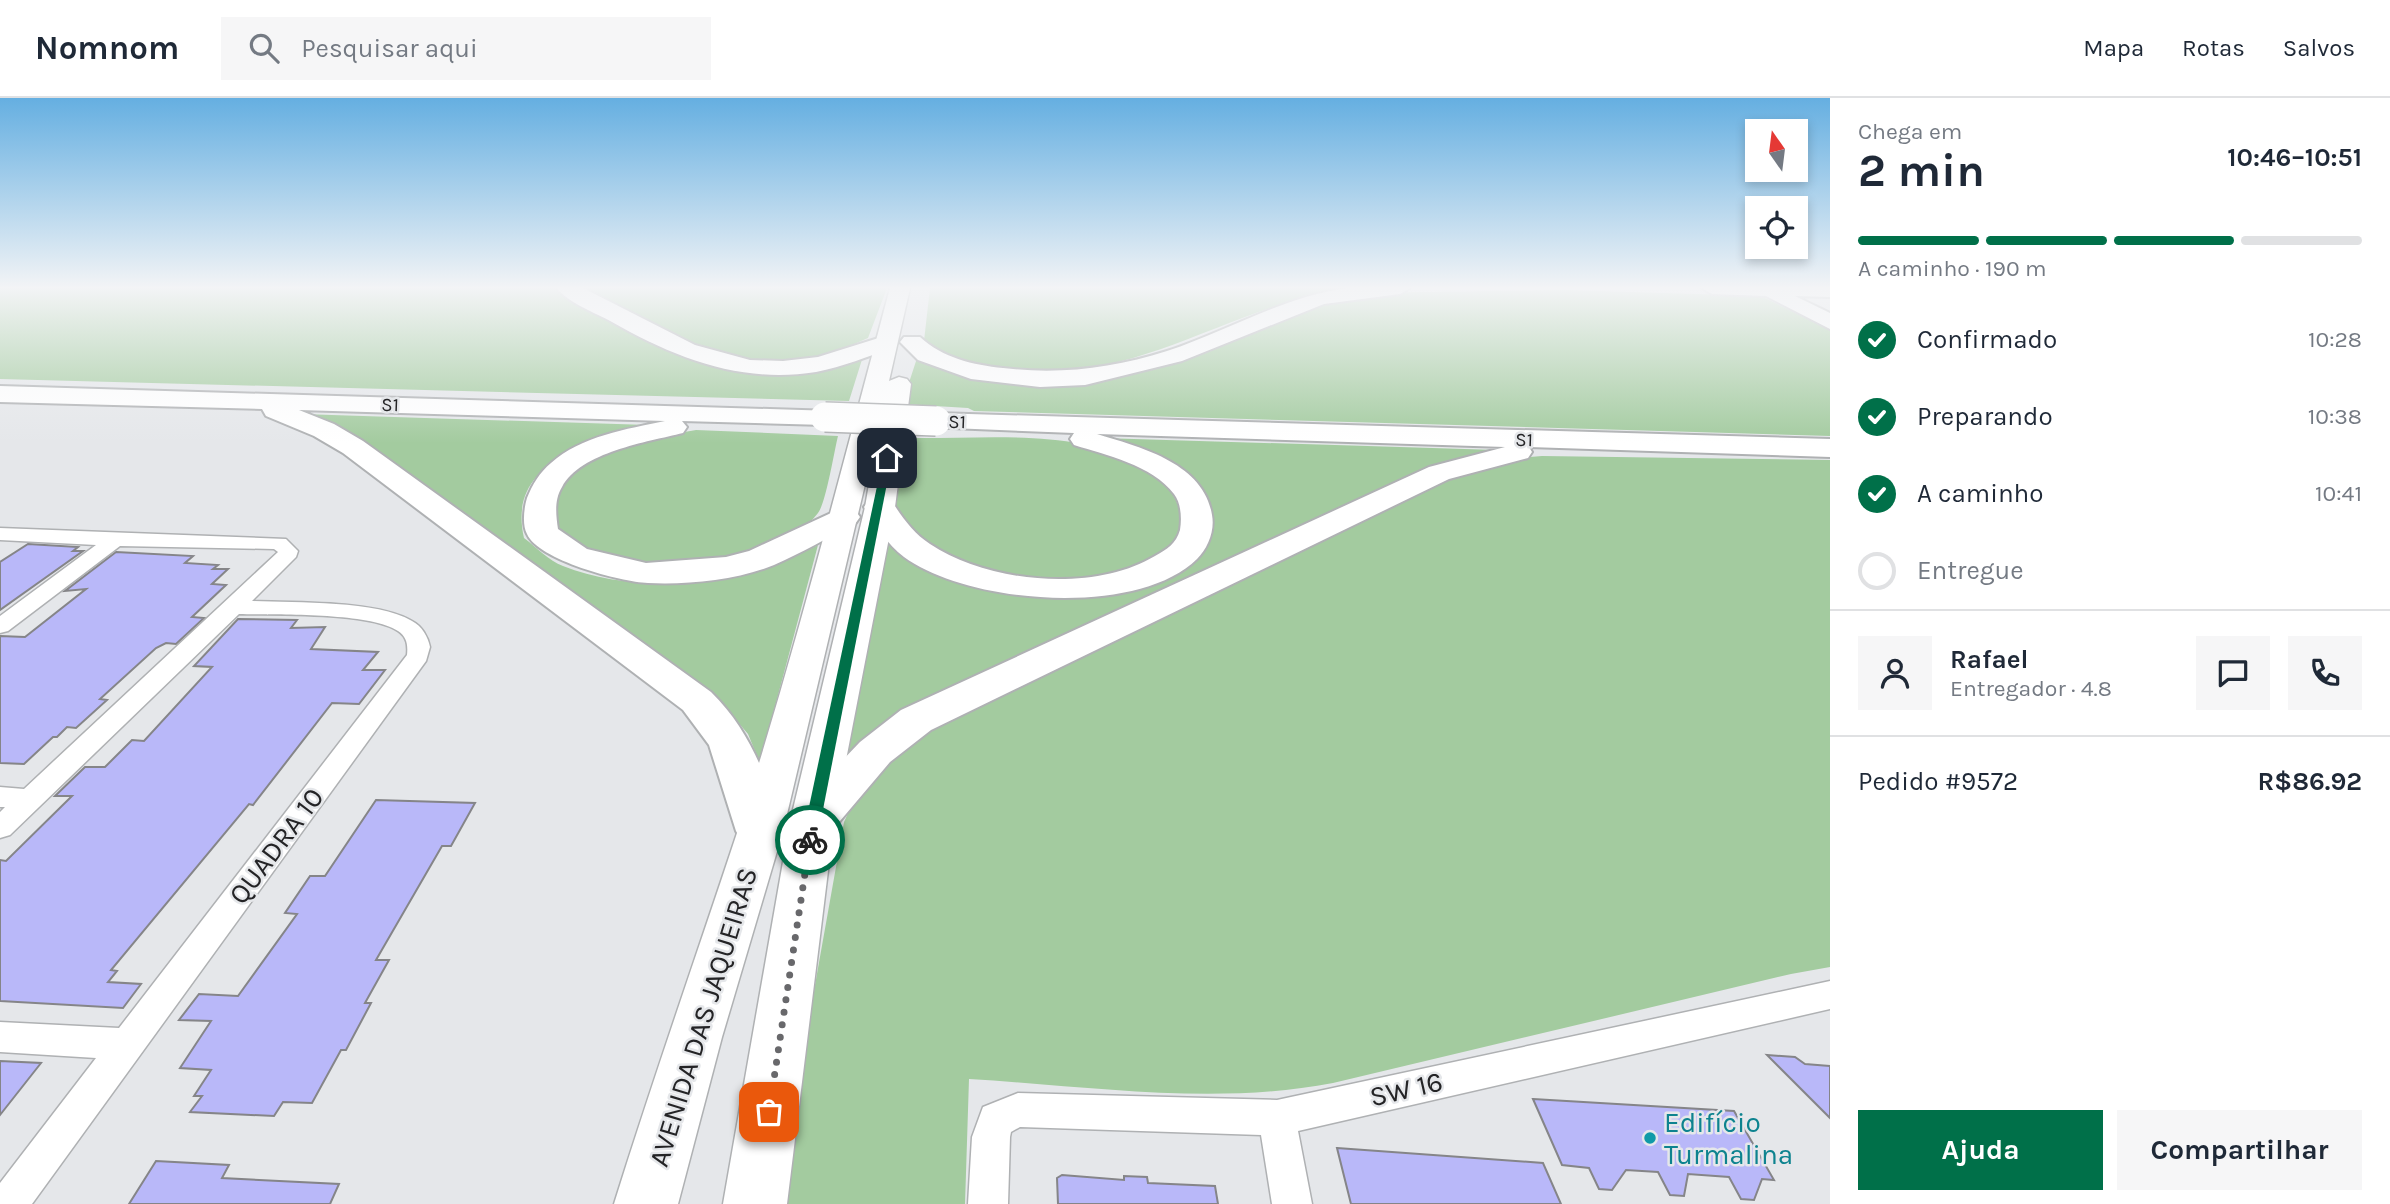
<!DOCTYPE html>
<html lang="pt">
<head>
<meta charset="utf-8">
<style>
  :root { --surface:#fff; --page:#f6f6f7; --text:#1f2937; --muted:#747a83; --line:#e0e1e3; --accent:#007049 }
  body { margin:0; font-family:Karla,sans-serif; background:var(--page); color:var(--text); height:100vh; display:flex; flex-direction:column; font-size:26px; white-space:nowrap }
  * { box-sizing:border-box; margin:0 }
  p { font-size:23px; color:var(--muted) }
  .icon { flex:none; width:38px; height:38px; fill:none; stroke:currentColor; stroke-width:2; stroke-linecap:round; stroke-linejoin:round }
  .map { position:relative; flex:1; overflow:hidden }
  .sheet { display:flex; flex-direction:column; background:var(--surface); width:560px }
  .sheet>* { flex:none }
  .needle { width:46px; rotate:346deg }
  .tools { position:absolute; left:1745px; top:21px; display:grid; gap:14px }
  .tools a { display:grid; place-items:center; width:63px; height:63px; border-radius:0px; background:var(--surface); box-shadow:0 4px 10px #0003; font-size:35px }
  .pin { position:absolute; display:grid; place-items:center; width:60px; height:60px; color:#fff; margin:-30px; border-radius:14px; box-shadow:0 4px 10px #0006 }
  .courier { position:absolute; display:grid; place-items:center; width:70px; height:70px; margin:-35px; border:5px solid #007049; border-radius:50%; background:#fff; color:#222; box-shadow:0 2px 9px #0007 }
  .overview em { font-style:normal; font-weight:700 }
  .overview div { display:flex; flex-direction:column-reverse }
  .overview { display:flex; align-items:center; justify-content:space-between; height:119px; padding:0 28px }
  h1 { font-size:46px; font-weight:700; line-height:52px }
  .bar { display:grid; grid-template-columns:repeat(4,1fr); gap:10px 7px; align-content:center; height:84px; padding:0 28px }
  .bar i { height:9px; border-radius:5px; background:var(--line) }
  .bar .current { background:var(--accent) }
  .bar p { grid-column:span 4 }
  .line { display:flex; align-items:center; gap:18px; padding:0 28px; border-top:2px solid var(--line) }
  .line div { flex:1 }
  .round { display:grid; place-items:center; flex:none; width:74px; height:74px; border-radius:0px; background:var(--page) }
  ol { padding:0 28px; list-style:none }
  li { display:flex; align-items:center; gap:21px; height:77px }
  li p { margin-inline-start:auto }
  li .icon { padding:7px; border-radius:50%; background:var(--accent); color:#fff; stroke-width:4 }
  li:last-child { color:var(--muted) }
  li i { width:38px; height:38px; border:4px solid var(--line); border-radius:50% }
  .button { display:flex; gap:14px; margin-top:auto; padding:14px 28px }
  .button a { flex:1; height:80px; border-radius:0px; background:var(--accent); color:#fff; font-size:28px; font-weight:700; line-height:80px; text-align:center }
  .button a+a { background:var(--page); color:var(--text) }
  header { display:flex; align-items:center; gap:42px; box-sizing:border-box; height:98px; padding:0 35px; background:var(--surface); border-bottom:2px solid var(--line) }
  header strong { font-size:33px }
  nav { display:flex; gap:38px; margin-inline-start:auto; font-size:24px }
  .search { width:490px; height:63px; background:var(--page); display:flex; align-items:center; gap:18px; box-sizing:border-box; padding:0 24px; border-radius:0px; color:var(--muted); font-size:26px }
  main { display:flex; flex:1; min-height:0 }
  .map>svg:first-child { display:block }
  .green { fill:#a3cb9f }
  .building { fill:#b9b8f9; stroke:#858588; stroke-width:2 }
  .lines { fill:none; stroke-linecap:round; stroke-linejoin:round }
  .minor-casing { stroke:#afb1b3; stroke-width:3 }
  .primary-casing { stroke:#afb1b3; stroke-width:3 }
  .trunk-casing { stroke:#afb1b3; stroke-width:4 }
  .minor { fill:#fff; fill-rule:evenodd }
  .primary { fill:#fff; fill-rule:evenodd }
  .trunk { fill:#fff; fill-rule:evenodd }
  .trunk-bridge-casing { stroke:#afb1b3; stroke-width:32; stroke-linecap:butt }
  .trunk-bridge { stroke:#fff; stroke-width:29 }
  .route { fill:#007049 }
  .done { stroke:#68686b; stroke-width:7; stroke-dasharray:0 12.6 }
  .culture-dot { fill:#0f9aa8; stroke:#e5e7ea; stroke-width:2.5 }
  .labels { text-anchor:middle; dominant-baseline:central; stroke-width:5; stroke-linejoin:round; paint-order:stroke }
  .far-street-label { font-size:19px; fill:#242426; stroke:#e5e7ea }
  .near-street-label { font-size:28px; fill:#242426; stroke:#e5e7ea }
  .near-culture-label { font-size:28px; fill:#0d838f; stroke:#e5e7ea; text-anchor:start }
</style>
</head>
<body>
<header>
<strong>Nomnom</strong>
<div class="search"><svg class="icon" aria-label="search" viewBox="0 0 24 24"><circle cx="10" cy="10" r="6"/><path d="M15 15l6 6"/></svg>Pesquisar aqui</div>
<nav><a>Mapa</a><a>Rotas</a><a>Salvos</a></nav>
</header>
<main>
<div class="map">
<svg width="1830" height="1106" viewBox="0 0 1830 1106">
  <rect width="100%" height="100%" fill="#e5e7ea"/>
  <path class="green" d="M0 190H557L701 265 740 273 865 252 849 303 0 281Z
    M573 190H887L868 240 827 258 782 265 713 259Z
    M930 190H1362C1230 201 1137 294 997 270 962 264 954 265 924 243Z
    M1566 192 1761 198 1830 232V338L974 313 968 310 902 306 918 257 935 265 1094 279 1300 207 1363 195Z
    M301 316 648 327C591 348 506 361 524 440 536 449 549 463 563 468 626 493 705 489 769 469 785 464 802 455 818 447L760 665 748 636 718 601Z
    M696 332 838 338C834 354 826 405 818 415 781 466 642 477 588 452 572 444 552 430 553 410 556 354 653 339 696 332Z
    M906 340C962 341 1027 335 1082 346 1117 353 1186 381 1180 426 1179 434 1174 444 1168 449 1117 495 988 484 934 450 916 439 906 424 895 407Z
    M1101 340 1497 352 1441 367 840 676 882 434 979 485 1142 481 1205 409Z
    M1542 358 1830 362V869L1791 876 1333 985C1213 1008 1090 988 969 981L965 1106H776L844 724 856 698 919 634 1449 379 1518 360Z"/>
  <path class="building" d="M28 446 78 449 73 453H83L0 512V464Z
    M116 454 193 458 185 465 218 467 213 471H228L212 486 226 487 192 519 204 520 176 546 166 545 156 550 100 601 107 602 76 630 67 629 57 639H53L24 666 0 665V538L25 539 86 491 65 493Z
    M238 521 297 522 291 530 325 529 311 551 378 554 363 572H385L359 606 332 605 253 707 249 706 111 872 117 873 108 884 141 886 123 910 0 903V762L6 763 72 698H55L85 669H105L132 642 144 643 212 569 194 568Z
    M376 702 475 705 451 748H442L376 862H389L365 905H371L346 952H341L312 1005 283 1004 274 1018 190 1014 202 998H194L211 972 180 970 211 923 179 922 199 896 238 898 297 816 285 815 310 778H325Z
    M1767 957 1795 959 1805 966 1830 968V1020Z
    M0 963 41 965 0 1017Z
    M1533 1001 1734 1013 1774 1082 1762 1081 1754 1102 1741 1101 1729 1079 1688 1076 1684 1098 1670 1097 1658 1074 1626 1072 1612 1092 1599 1091 1589 1070 1562 1067Z
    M1337 1050 1543 1065 1561 1106H1351Z
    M156 1063 229 1067 222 1080 339 1086 330 1106H129Z
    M1062 1077 1124 1082V1078L1147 1079 1148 1085 1215 1088 1218 1106H1058L1057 1080Z"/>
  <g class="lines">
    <g class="minor-casing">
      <path id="minor" d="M0 430 286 441 298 453 296 459 252 503C294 505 377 502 412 523 422 528 428 539 430 549L426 563 32 1106H0V1085L96 960 0 954V924L119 930 407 557C408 547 407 539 398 533 369 514 276 517 239 516L10 737 0 740V714L5 709H0V689L24 691 278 454 274 451 120 448 8 533 0 535V518L96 447 0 442Z
        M1830 883V911L1298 1033 1312 1106H1272L1261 1037 1020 1029 1011 1034 1010 1039 1008 1106H968L972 1039 983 1009 1018 995 1277 1002Z"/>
    </g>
    <g class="primary-casing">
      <path id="primary" d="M890 190H910L889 283 899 279 907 281 911 286 895 409 834 724 787 1106H723L790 724 865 409 880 323 783 733 722 939 678 1106H614C653 981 696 859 737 735 795 556 841 372 890 190Z"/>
    </g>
    <g class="trunk-casing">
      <path id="trunk" d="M557 190H583L695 247 750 262 783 263 818 259 885 238 893 240 897 245 893 250C868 258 843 269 816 274 742 286 675 260 612 224 596 215 568 205 557 190Z
        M1348 190H1410L1400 196 1324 206 1182 263 1085 287 1040 289 971 281 918 262 900 244 904 239H920C943 260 973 267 1003 270 1060 277 1113 270 1167 253 1228 233 1284 198 1348 190Z
        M1702 190H1830V199L1795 198 1830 215V231L1766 198 1712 196Z
        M0 288 834 313 838 319 834 325 825 327 682 323 687 329 683 335C647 344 581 354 562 389 554 402 556 417 558 431L587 451 646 465 726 459 749 453 844 409 855 412 860 419 855 426C828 439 802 455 774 467 737 482 687 487 648 485 621 484 538 462 527 436 522 427 524 410 527 400 532 387 540 374 551 365 581 338 627 331 665 323L299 312 334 326 363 343 711 594C751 633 767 681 784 733L777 745 760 751 743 745 736 733 709 647 683 612 343 355 314 338 266 318 262 311 0 304Z
        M936 315 1830 341V359L1529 349 1532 354 1528 360 1449 381 931 632 890 664 829 736 812 741 795 736 788 724 795 712 860 644 901 612 1429 369 1505 349 1097 336C1140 349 1204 365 1212 417 1215 433 1208 450 1197 461 1137 520 968 506 904 459 887 446 875 427 864 409L869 402 880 400 891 402C902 419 913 435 930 446 989 485 1093 495 1155 458 1167 451 1176 446 1180 432 1182 420 1181 405 1174 396 1152 367 1106 357 1074 347L1070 341 1074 335 926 329 922 323 926 317Z"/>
    </g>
    <use href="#minor" class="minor"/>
    <use href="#primary" class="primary"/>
    <use href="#trunk" class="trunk"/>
    <g class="trunk-bridge-casing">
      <path id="trunk-bridge" d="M825 319 936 323"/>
    </g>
    <use href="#trunk-bridge" class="trunk-bridge"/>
  </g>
  <linearGradient id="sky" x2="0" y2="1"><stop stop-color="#65afe1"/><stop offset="0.55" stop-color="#f3f4f6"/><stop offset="1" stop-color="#f3f4f6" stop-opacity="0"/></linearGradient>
  <rect width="1830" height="345" fill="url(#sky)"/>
  <path class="route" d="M887 358 892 360 817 742 810 747 802 742 883 360Z"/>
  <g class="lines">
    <path class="done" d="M769 1014 810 742"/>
  </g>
  <circle class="culture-dot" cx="1650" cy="1040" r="7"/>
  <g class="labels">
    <g class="far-street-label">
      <text transform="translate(390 307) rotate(2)">S1</text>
      <text transform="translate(957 324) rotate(2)">S1</text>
      <text transform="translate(1524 342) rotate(2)">S1</text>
    </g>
    <g class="near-street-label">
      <text transform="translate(276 748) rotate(-53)">QUADRA 10</text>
      <text transform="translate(703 919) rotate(-73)">AVENIDA DAS JAQUEIRAS</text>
      <text transform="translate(1406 991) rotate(-13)">SW 16</text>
    </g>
    <g class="near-culture-label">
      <text x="1664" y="1024">Edifício<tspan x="1664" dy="32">Turmalina</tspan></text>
    </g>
  </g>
</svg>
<div class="tools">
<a><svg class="needle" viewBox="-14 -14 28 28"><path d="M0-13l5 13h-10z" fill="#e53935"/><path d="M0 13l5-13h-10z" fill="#747a83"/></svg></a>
<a><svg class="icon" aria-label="locate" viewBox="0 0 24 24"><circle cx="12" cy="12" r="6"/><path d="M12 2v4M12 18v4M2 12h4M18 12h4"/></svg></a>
</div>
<div class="pin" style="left:769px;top:1014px;background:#ea580c"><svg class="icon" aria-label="bag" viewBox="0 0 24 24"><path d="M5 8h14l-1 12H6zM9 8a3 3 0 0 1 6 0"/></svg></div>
<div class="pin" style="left:887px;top:360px;background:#1f2937"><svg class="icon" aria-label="home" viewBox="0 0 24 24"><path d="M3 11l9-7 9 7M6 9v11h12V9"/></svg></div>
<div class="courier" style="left:810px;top:742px"><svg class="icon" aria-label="bike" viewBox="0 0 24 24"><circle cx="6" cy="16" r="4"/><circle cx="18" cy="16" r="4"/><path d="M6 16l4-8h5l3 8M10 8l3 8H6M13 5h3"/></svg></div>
</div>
<section class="sheet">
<div class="overview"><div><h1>2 min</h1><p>Chega em</p></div><em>10:46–10:51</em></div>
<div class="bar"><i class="current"></i><i class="current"></i><i class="current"></i><i></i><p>A caminho · 190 m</p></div>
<ol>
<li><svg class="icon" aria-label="check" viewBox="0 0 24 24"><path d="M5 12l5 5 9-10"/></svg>Confirmado<p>10:28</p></li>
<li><svg class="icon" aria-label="check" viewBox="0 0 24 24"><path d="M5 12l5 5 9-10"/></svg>Preparando<p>10:38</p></li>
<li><svg class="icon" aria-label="check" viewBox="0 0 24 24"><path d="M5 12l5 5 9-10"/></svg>A caminho<p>10:41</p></li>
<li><i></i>Entregue</li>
</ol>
<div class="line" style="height:126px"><a class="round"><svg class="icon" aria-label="person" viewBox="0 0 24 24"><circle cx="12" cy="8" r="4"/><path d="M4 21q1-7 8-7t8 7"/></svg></a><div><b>Rafael</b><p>Entregador · 4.8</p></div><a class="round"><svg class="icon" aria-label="chat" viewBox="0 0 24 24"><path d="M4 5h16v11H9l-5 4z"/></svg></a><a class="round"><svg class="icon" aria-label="phone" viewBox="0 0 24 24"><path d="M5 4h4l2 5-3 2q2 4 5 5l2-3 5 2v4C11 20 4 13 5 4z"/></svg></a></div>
<div class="line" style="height:91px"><div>Pedido #9572</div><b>R$86.92</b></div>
<div class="button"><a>Ajuda</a><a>Compartilhar</a></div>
</section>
</main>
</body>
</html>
